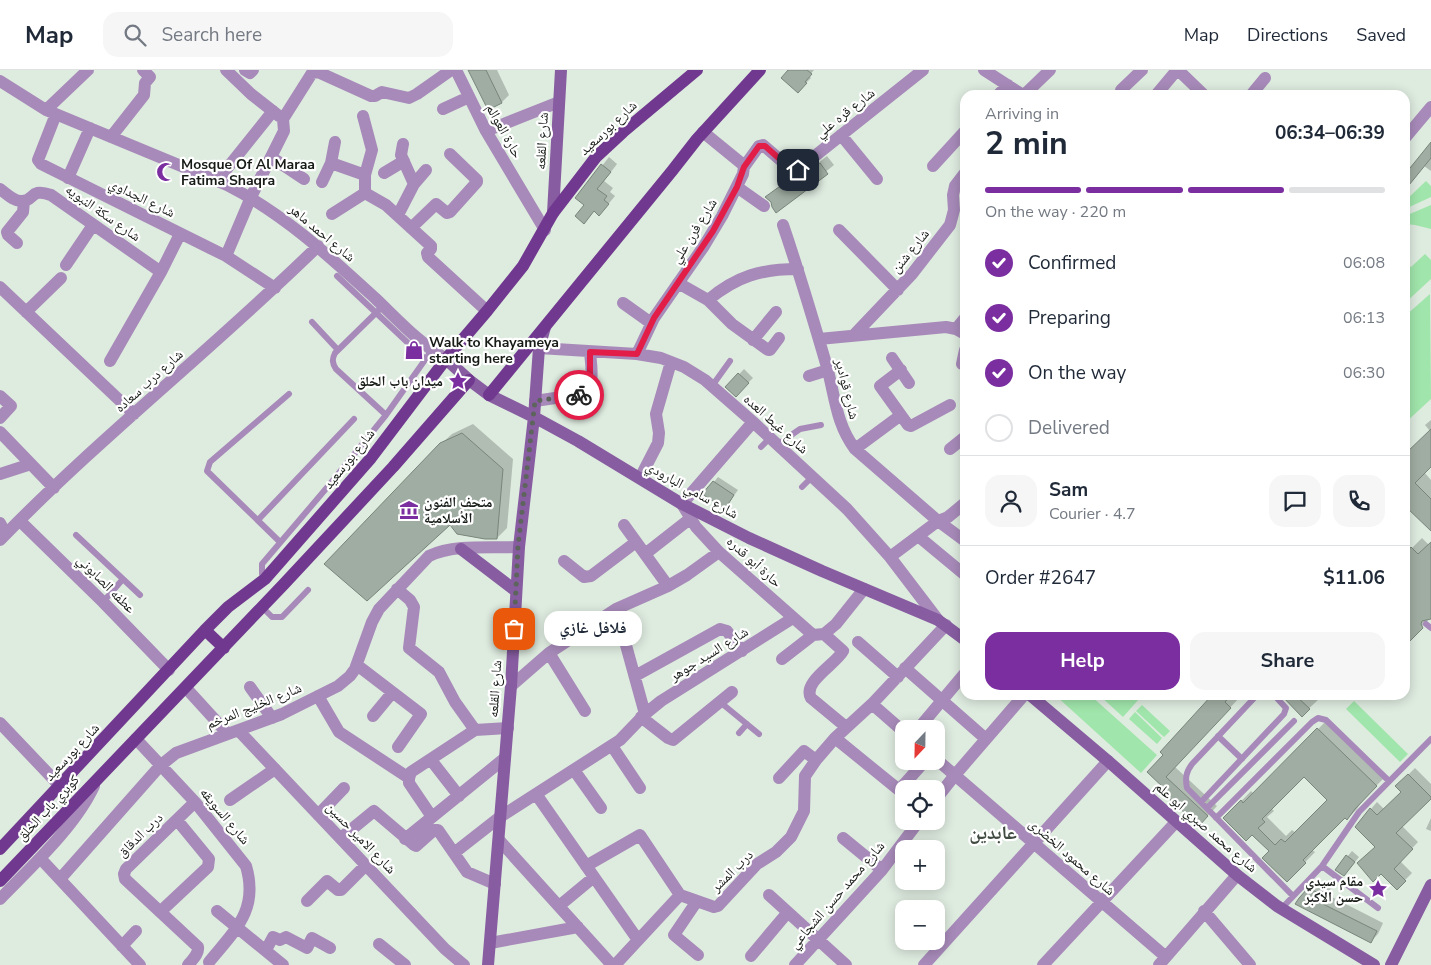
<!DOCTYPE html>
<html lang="en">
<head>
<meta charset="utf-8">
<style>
  :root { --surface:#fff; --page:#f6f6f7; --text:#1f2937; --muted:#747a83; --line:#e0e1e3; --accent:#7a2ea0 }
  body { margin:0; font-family:"Nunito Sans","Noto Naskh Arabic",sans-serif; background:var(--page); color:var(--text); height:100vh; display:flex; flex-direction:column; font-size:19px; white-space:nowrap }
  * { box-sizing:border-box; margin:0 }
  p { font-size:16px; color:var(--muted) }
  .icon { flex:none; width:28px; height:28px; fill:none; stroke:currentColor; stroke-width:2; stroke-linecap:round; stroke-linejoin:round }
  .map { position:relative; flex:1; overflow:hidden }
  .panel { position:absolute; left:960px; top:20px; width:450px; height:610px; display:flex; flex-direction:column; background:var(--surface); border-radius:15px; box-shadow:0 2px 12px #0003 }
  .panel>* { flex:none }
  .needle { width:32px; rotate:202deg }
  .controls { position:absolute; left:895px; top:650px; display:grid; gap:10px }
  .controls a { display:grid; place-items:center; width:50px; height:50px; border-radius:10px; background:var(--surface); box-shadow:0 2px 12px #0003; font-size:25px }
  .pin { position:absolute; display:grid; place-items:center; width:42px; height:42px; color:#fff; margin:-21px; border-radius:10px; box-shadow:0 2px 8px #0006 }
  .courier { position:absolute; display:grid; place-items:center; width:50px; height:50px; margin:-25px; border:4px solid #e11d48; border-radius:50%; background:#fff; color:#222; box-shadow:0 1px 6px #0007 }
  .bubble { position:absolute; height:35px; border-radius:15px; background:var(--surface); box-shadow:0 2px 12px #0003; font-size:16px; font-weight:700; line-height:35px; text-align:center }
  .summary em { font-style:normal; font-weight:700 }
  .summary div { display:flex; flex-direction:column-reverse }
  .summary { display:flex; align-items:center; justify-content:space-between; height:85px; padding:0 25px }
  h1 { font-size:32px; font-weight:700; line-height:38px }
  .bar { display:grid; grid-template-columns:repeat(4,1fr); gap:8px 5px; align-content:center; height:60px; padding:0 25px }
  .bar i { height:6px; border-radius:4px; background:var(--line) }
  .bar .selected { background:var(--accent) }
  .bar p { grid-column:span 4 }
  .line { display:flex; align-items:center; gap:12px; padding:0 25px; border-top:1px solid var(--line) }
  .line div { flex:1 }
  .round { display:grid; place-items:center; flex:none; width:52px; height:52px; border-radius:15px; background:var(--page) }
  ol { padding:0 25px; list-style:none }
  li { display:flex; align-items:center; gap:15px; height:55px }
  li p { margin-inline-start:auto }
  li .icon { padding:5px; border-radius:50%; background:var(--accent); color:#fff; stroke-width:4 }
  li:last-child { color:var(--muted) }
  li i { width:28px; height:28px; border:2px solid var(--line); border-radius:50% }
  .action { display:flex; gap:10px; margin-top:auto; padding:10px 25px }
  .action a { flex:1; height:58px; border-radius:15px; background:var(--accent); color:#fff; font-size:20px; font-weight:700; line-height:58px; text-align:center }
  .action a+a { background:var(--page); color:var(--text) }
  header { display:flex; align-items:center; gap:30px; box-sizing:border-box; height:70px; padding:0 25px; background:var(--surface); border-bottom:1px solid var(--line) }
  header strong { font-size:24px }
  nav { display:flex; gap:28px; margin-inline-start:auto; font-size:18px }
  .search { width:350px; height:45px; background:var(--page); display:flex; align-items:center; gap:12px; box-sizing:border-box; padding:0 18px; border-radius:15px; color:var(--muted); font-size:19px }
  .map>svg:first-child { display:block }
  .green { fill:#a0e5ab }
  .shadow { fill:#0003; fill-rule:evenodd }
  .building { fill:#a0ada2; stroke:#79857b; fill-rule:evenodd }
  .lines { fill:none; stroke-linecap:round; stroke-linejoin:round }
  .lane { stroke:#a78ab9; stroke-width:6 }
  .street { stroke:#a78ab9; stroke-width:12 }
  .secondary { stroke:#875ca1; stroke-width:12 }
  .primary { stroke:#70398f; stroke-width:12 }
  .done { stroke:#5c645c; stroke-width:5; stroke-dasharray:0 9 }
  .route { stroke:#e11d48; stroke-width:6 }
  .labels { text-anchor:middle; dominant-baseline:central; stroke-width:4.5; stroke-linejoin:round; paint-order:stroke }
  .street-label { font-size:14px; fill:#161b16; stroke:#fff }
  .poi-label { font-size:14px; font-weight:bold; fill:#161b16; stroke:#fff; text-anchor:start }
  .district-label { font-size:19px; font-weight:bold; fill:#404b41; stroke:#fff }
</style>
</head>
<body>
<header>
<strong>Map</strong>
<div class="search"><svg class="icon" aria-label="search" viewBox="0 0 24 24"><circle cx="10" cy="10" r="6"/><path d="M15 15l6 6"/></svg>Search here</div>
<nav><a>Map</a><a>Directions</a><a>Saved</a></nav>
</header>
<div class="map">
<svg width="1431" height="895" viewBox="0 0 1431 895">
  <rect width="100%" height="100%" fill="#deebdf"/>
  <path class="green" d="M1426 111 1431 116V127L1405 139V131Z
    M1431 135V159L1415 155 1405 154V146Z
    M1425 184 1431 190V209L1405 233V191L1411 197Z
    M1430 224 1431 329 1405 353V246Z
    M1055 625H1090L1157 685 1141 703Z
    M1099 625H1134L1139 629 1123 647Z
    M1354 631 1408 684 1400 692 1346 639Z
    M1142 635 1170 661 1164 667 1136 641Z
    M1135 642 1162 668 1157 674 1129 649Z"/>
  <path class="shadow" d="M470 0H497L509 25 502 32 489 39Z
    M790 0H814L809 6 811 8 798 21Z
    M1431 73V101L1424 96 1405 119V102L1416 92Z
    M827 86 834 95 777 141 772 132 767 127 784 113 779 107 787 100 807 102Z
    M609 87 617 94 604 111 613 118 610 122 615 126 606 137 595 140 584 152 586 135 577 128Z
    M744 299 753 308 736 325 727 317Z
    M1431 350V396L1424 402 1431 410V459L1405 434V385L1430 361 1425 355Z
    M473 354 513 389 507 458 497 468 441 374 452 364Z
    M718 407 738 420 725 438 714 412Z
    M1422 468 1429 475 1431 473V547L1405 574V505L1411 499 1405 493V485Z
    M1214 625H1238L1240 627 1175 697 1217 736 1199 755 1169 721 1148 702Z
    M1287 625H1315L1319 629 1302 645Z
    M1337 625H1345L1341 629Z
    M1328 649 1386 706 1365 727 1357 739 1347 749 1345 747 1312 780 1315 782 1287 811 1271 781 1252 764 1225 748 1251 721 1254 724ZM1304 705 1329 730 1296 763 1292 760 1286 766 1267 747 1274 741 1271 738Z
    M1415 698 1431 714V728L1402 756 1418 772 1400 791 1412 803 1397 818 1376 777 1371 739 1377 732 1385 740 1403 722 1397 716Z
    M1431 748V761L1426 759Z
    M1352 781 1359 787 1344 805 1337 799Z
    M1317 811 1331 818 1328 825 1383 853 1378 864 1371 871 1300 828Z"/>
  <path class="building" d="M468 0H486L502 33 488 40Z
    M788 0H807L812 4 805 12 807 13 798 23 781 8Z
    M1431 72V88L1405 120V94L1410 98Z
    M820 93 828 104 776 143 772 137 771 132 765 127 783 114 778 107 783 103 790 108 798 109Z
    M601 94 611 102 597 119 607 126 604 130 609 134 599 146 594 141 584 154 575 146 584 135 575 128Z
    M738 303 749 313 736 327 725 317Z
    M1431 359V397L1415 413 1431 429V461L1405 436V384Z
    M462 363 503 399 497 469H485L457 464 450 455 367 531 324 494 440 373Z
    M713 411 734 425 725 439 702 424Z
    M1431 472V549L1422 551 1421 554 1423 558 1405 576V503L1409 499 1405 495V484L1411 477 1418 484Z
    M1212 625H1231L1225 632 1231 638 1166 707 1208 746 1199 756 1164 724 1167 721 1147 702 1163 685 1160 682Z
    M1281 625H1295L1310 639 1302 647Z
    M1317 658 1377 716 1355 739 1347 750 1345 748 1303 790 1306 793 1287 812 1262 788 1269 781 1252 765 1246 771 1223 748 1241 730 1243 733ZM1304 707 1327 730 1285 772 1281 769 1275 775 1258 758 1265 752 1262 749Z
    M1408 704 1431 727V729L1396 763 1413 779 1394 799 1406 811 1397 820 1381 804 1373 812 1357 793 1375 777 1355 757 1370 738 1377 745 1401 722 1395 716Z
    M1346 785 1355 792 1344 806 1335 800Z
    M1308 818 1325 826 1321 833 1377 861 1371 873 1295 834 1299 828Z"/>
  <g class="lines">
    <path class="lane" d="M337 206 425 289
      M383 236 335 283C332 289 332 293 336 299L386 345
      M312 252 338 280
      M712 316 730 291
      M777 375 800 359 821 355
      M761 377 770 368
      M802 417 812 407
      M258 450 354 349
      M76 465 140 525
      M280 472 207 401 210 392 289 324
      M265 509 262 504V494L330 414 386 345 432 280
      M103 532 123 509
      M262 537 272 547H282L308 520
      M1426 554 1431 558
      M1257 625 1192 694C1186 702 1185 708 1187 718L1293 826
      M720 632 759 664
      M739 663 747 654
      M1218 666 1242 689
      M1201 732 1284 644 1286 638 1274 625
      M1207 738 1294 651
      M1216 748 1312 652 1318 648 1326 650 1389 711
      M1322 796 1378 838
      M1281 839 1322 796 1359 742 1431 669"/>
    <path class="street" d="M226 0 251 24 279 46
      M245 0 250 3 253 0
      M456 0 486 61 545 160
      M984 0 1023 25
      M1178 0 1204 25
      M0 11 46 40 227 115C284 144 329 186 376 229 398 250 419 273 446 289
      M1121 20 1142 0
      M998 25 1008 15
      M1024 25 1050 0
      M1156 25 1177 0
      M1251 25 1265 8
      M443 39 469 27
      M46 40 88 0
      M56 44 38 90 41 94 226 186 275 218
      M486 61 559 32
      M841 65 877 109
      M111 67 144 25 145 13 150 7 143 0
      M1405 68 1431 37
      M403 74 401 85 414 114
      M271 87 304 109
      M331 93 365 105
      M933 96 965 61
      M744 97 759 76 763 75 792 100 796 101 923 0
      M384 103 404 91
      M68 108 90 58
      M217 111 273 41
      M322 112 331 93 335 72
      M737 117 764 136
      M0 119C6 123 13 131 21 131 35 132 29 117 51 125L161 202
      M365 123 386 135 431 176V179L427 183 428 187 487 241
      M332 144 365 123V105L372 80 363 46
      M398 145 414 114 426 100
      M783 155C799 202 813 249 827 297 835 326 836 354 855 379L938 451 965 471
      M411 158 436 134 447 143 450 142 477 112V110L450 84
      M839 160 898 220
      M17 173 8 165 7 162 23 142 24 131
      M226 186 251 127 284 61 283 49 312 3 318 2 371 26H375L382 22 409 28 417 24 451 0
      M66 195 93 155
      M678 213 708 230 732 254 768 280H770L779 268
      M0 217 134 344
      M708 230C737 206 761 199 798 199
      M623 233 651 253
      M26 242 61 208
      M956 259 965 248
      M854 265 912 204 950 155 954 140 953 125 955 116 965 103
      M819 269 946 257 956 259 965 264
      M753 270 776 242
      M539 278 637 284 661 288 684 297 705 310 753 352 847 439 890 487 938 550
      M637 284 654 248 704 176 722 146 743 104 744 97 741 93 703 62
      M892 288 909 313
      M110 291 161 202 180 164
      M962 294 965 280
      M901 300 880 316 908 355 911 356 950 335
      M809 306 828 300
      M0 326 11 336 0 348
      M535 331 582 324C596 315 591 296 590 282
      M753 352 682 434 696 457 719 482 813 565
      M0 362 54 418
      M855 379 901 345
      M950 379 965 367
      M0 404 31 394
      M640 408 658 373 659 363 656 344 671 292
      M20 451 103 532 169 600
      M0 453 6 464
      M624 455 668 516
      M918 466 965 505
      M0 470C101 366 215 277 318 176
      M645 484 691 448
      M890 487 938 451 948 447 965 433
      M564 491 584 507 591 506 636 472
      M397 519 410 530 414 537 409 578 439 602 455 632 475 660
      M616 539 645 644
      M824 564 843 581C836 594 802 612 811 628L846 657
      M858 572 898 607
      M549 583 585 641
      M782 589 813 565 824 564 836 554 864 519
      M357 595 421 644 398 677
      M905 598 986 669
      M635 606 720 559 727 561 742 581
      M511 616 549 583 616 539 668 516 687 505 719 482
      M250 617 272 648
      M186 618 227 663
      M318 626 339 662 409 708
      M872 634 904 662
      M373 646 392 623
      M641 647 668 668 673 670 732 622
      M0 653 60 716
      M918 659 965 603
      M238 660 445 879 464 895
      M835 668 899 720 925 691
      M136 669 195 732 246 796C259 840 235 860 209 892
      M612 676 640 718
      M936 689 1166 887
      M431 690 459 726
      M574 700 601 738
      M779 708 804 681 816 690
      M536 724 638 870
      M936 729 955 705 1024 625
      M230 730 275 699
      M318 745 344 718
      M432 747 409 713V708L411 702 475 660 508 658
      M341 768 374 741 414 775 416 776 434 760H438L467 802 495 814
      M843 768 882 800
      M405 769 505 688
      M499 770 612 895
      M454 783 500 747 620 670 645 644 661 631 793 548
      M40 788 140 895
      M586 796 640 765 680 825 714 837 718 836 757 794 776 782 791 767 804 741 805 706 816 690 835 668 872 634 946 555
      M60 809 160 696 176 683 282 644 338 616 350 606 355 599 372 552 379 539 429 486C454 474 491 478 519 477
      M769 825 846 895
      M0 829C31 797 75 757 94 716
      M307 831 327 811 338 820H341L366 795
      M697 831 674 865 698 885
      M559 836 594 807
      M217 841 283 895
      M1204 841 1250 895
      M160 842 208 797 209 789 177 750
      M490 873 578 857
      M379 874 405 895
      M122 876 136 861
      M266 880 273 867 280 870 286 867 307 878 312 868 330 878
      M751 886 788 842
      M188 895C193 889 199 884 198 877L125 809 124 804 126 799 195 732
      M615 895 680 825
      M795 895 882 800 919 751
      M924 895 1108 691
      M1043 895 1176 752
      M1159 895 1237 805"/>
    <path class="secondary" d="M553 143 561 0
      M446 289 469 310 489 325 534 347 578 371 682 434 749 468 822 501 938 550 965 570
      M461 479 516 521
      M1030 625 1108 691 1237 805 1277 836 1374 895
      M488 895 511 616 519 477 534 347 539 278 545 257
      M1391 895 1431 815"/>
    <path class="primary" d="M489 325 672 101 697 69 760 0
      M205 560 224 578
      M0 779 205 560 228 537 265 509 371 388 446 289 487 241 523 196 553 143 596 87 623 62 697 0
      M0 811 284 514 393 397 469 310"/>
  </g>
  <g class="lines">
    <path class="done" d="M514 559 518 476 535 331 579 325"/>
    <path class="route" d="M579 325 588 320 590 316V282L637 284 654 248 713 161 737 117 744 97 759 76H765L792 100 796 101 798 100"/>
  </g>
  <defs>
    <g id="mosque-bare" transform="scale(1.5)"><path d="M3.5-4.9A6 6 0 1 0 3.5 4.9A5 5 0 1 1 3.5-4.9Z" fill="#7a2ea0" stroke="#fff" stroke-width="2.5" paint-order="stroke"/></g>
    <g id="shop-bare" transform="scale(1.5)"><path d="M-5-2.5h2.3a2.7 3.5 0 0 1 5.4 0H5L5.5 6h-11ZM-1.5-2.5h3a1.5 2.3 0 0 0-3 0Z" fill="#7a2ea0" stroke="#fff" stroke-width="2.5" paint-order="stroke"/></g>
    <g id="sight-bare" transform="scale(1.5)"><path d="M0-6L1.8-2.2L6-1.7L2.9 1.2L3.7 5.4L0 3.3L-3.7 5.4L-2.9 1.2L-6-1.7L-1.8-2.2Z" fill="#7a2ea0" stroke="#fff" stroke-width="2.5" paint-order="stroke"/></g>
    <g id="museum-bare" transform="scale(1.5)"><path d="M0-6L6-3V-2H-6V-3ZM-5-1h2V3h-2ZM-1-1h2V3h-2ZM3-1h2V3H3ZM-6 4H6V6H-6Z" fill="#7a2ea0" stroke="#fff" stroke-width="2.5" paint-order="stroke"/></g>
  </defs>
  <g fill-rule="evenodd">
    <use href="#mosque-bare" x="166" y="102"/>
    <use href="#shop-bare" x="414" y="280"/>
    <use href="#sight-bare" x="458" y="311"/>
    <use href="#museum-bare" x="409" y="440"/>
    <use href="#sight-bare" x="1378" y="819"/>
  </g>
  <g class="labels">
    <g class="street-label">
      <text transform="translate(845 43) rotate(-38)">شارع قره علي</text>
      <text transform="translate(608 58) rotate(-43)">شارع بورسعيد</text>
      <text transform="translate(504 61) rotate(61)">حارة العوالم</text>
      <text transform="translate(542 71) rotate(-87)">شارع القلعه</text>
      <text transform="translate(142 128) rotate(26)">شارع الجداوي</text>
      <text transform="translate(103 143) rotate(35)">شارع سكة النبويه</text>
      <text transform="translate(694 161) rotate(-58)">شارع فرن علي</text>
      <text transform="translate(322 163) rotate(40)">شارع احمد ماهر</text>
      <text transform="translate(910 181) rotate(-51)">شارع شنن</text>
      <text transform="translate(149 311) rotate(-42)">شارع درب سعاده</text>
      <text transform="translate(847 319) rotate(76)">شارع قوادير</text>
      <text transform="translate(776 354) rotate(42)">شارع غيط العده</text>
      <text transform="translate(349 389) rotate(-51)">شارع بورسعيد</text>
      <text transform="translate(692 420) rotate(29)">شارع سامي البارودي</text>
      <text transform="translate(754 492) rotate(42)">حارة أبو قدره</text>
      <text transform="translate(106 514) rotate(45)">عطفه الصابوني</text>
      <text transform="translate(709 584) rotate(-32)">شارع السيد جوهر</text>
      <text transform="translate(495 619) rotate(-86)">شارع القلعه</text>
      <text transform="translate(254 636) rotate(-22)">شارع الخليج المرخم</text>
      <text transform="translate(72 682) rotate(-47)">شارع بورسعيد</text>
      <text transform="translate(48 738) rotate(-47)">كوبري باب الخلق</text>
      <text transform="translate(225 746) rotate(50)">شارع السويقه</text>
      <text transform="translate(1206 757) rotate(41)">شارع محمد صبري ابو علم</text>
      <text transform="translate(140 765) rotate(-44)">درب الدقاق</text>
      <text transform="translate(361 768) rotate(46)">شارع الامير حسين</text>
      <text transform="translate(1072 787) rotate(41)">شارع محمود الخضرى</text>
      <text transform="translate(732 801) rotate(-45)">درب المشر</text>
      <text transform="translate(837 825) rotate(-49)">شارع محمد حسن الشجاعي</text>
    </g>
    <g class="poi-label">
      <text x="181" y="94">Mosque Of Al Maraa<tspan x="181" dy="16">Fatima Shaqra</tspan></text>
      <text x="429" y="272">Walk to Khayameya<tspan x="429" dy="16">starting here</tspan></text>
      <text x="443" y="311" text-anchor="end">ميدان باب الخلق</text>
      <text x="424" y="432">متحف الفنون<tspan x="424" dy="16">الأسلامية</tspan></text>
      <text x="1363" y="811" text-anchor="end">مقام سيدي<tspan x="1363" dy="16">حسن الاكبر</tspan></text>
    </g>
    <g class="district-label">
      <text x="993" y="763">عابدين</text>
    </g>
  </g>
</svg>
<div class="controls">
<a><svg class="needle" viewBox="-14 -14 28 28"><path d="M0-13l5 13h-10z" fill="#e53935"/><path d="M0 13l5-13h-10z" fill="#747a83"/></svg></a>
<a><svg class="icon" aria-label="locate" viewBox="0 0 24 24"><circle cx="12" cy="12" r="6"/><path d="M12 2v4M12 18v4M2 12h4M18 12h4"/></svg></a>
<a>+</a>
<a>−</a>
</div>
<div class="pin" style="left:514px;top:559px;background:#ea580c"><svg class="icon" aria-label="bag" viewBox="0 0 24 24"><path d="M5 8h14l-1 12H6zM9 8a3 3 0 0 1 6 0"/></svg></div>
<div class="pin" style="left:798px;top:100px;background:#1f2937"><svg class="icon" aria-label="home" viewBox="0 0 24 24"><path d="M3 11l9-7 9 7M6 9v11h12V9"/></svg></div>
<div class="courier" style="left:579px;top:325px"><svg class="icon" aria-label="bike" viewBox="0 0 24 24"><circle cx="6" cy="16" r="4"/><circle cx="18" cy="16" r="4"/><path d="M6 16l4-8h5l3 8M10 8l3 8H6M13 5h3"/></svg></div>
<div class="bubble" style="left:544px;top:541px;width:98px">فلافل غازي</div>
<section class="panel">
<div class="summary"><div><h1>2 min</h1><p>Arriving in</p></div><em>06:34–06:39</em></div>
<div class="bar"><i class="selected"></i><i class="selected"></i><i class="selected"></i><i></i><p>On the way · 220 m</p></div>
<ol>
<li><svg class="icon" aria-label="check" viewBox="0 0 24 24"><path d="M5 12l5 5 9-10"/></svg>Confirmed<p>06:08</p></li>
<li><svg class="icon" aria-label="check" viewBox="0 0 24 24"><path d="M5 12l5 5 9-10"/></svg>Preparing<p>06:13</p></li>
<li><svg class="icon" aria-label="check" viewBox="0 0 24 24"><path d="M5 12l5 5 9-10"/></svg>On the way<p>06:30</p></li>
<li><i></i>Delivered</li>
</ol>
<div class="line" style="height:90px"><a class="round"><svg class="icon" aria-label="person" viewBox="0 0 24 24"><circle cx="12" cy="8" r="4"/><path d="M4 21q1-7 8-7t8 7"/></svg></a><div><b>Sam</b><p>Courier · 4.7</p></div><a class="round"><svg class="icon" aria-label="chat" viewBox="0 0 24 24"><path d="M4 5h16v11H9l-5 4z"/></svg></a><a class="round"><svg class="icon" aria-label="phone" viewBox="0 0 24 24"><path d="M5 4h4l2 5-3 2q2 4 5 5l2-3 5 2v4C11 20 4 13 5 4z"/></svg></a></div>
<div class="line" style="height:65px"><div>Order #2647</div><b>$11.06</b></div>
<div class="action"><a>Help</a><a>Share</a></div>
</section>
</div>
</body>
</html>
